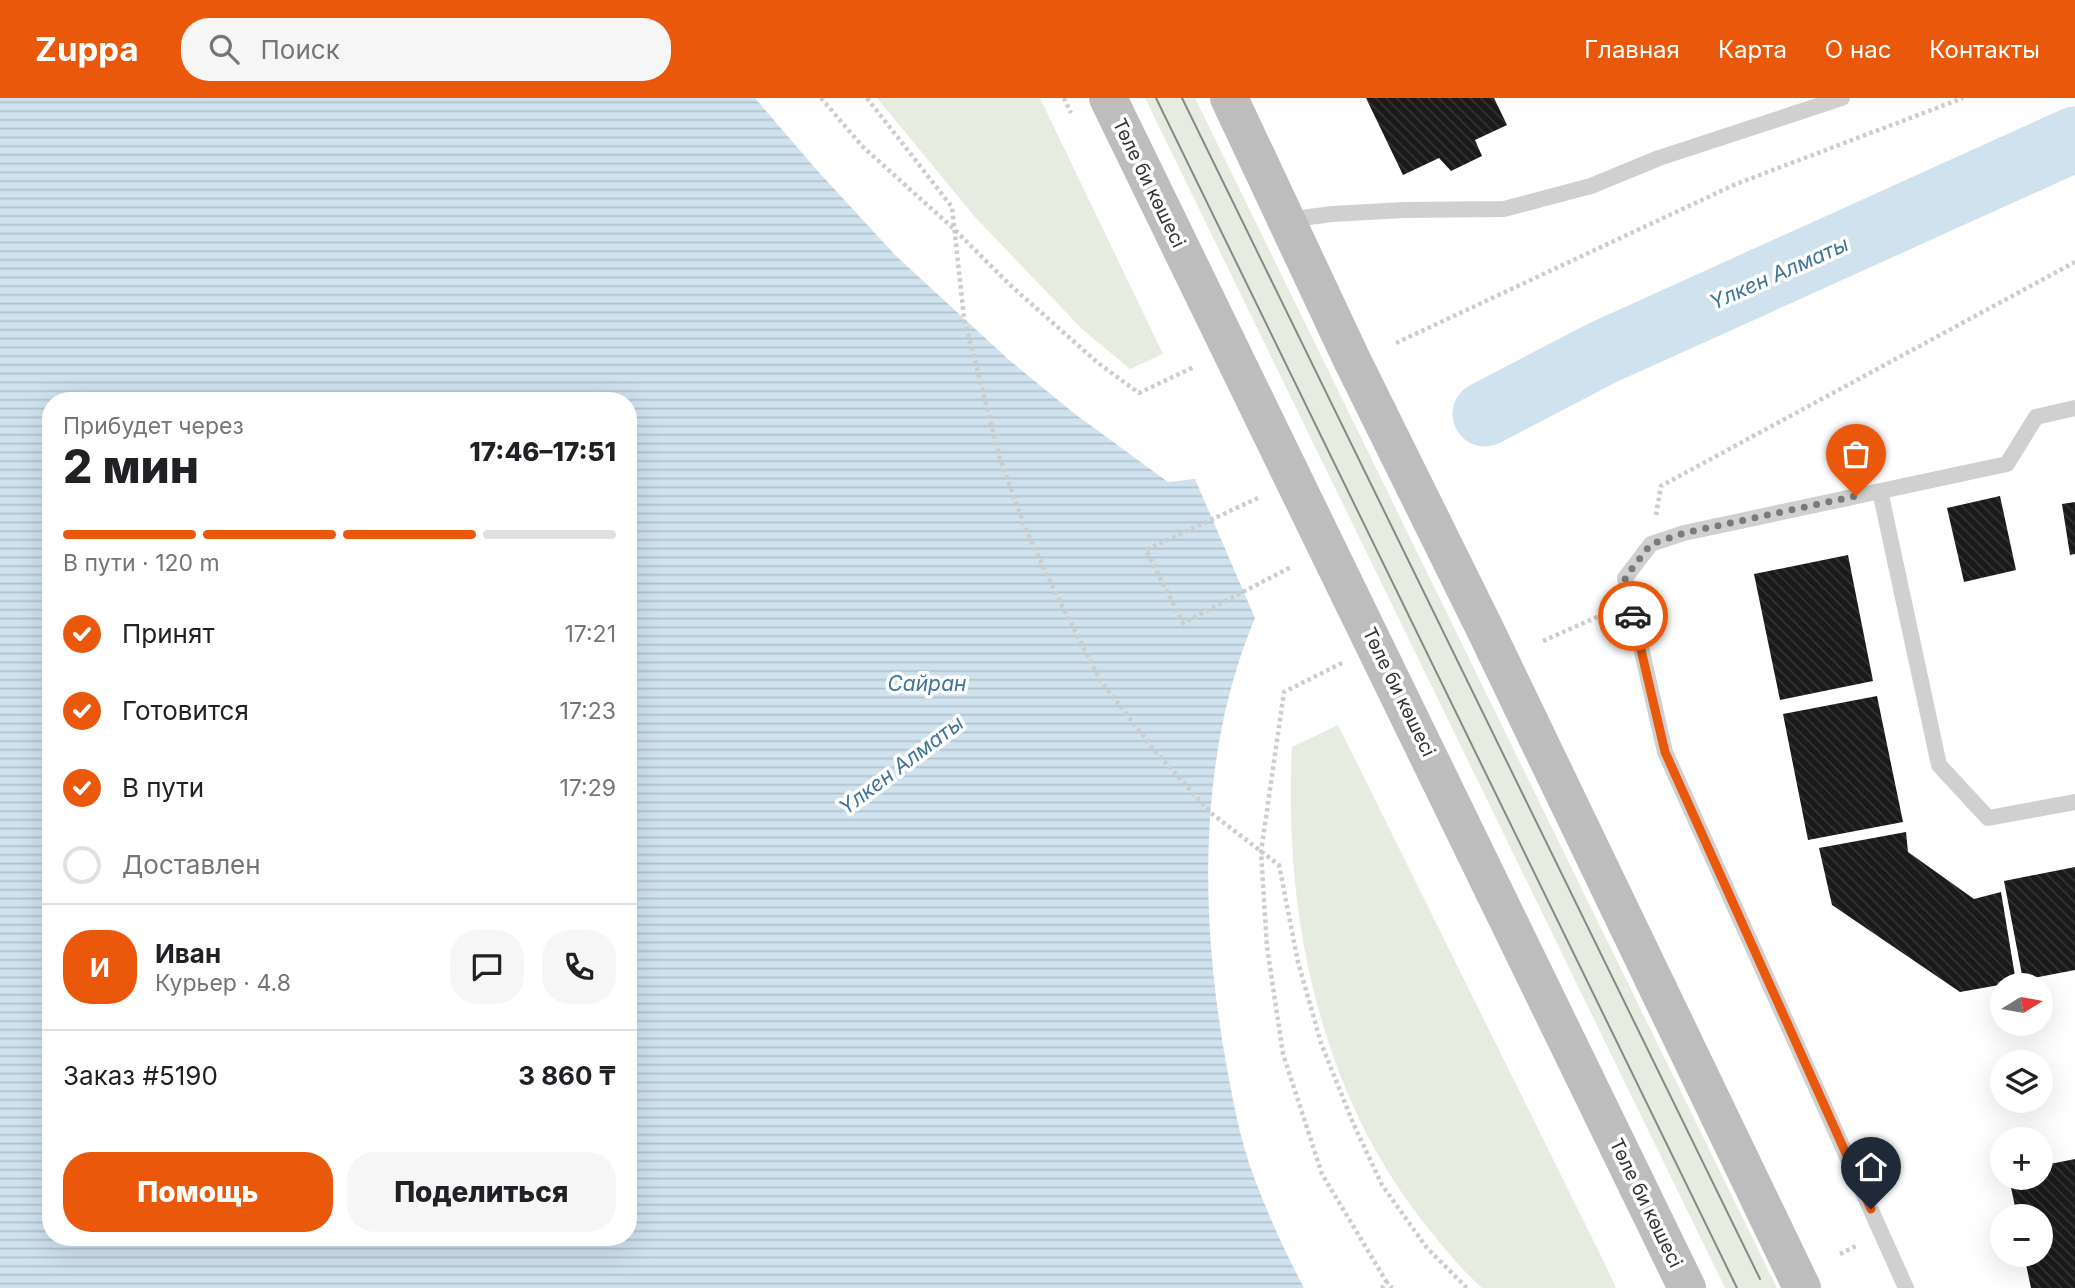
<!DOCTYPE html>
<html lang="ru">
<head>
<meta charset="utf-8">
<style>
  :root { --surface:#fff; --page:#f6f6f6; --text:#202124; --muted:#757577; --line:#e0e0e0; --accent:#ea580c }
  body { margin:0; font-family:Inter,sans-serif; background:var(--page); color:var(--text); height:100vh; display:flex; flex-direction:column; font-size:26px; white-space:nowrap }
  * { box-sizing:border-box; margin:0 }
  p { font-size:23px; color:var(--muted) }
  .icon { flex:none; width:38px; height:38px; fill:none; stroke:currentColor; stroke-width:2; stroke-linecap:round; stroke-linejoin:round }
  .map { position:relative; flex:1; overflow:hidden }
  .panel { position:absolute; left:42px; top:294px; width:595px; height:854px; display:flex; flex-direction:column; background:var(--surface); border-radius:28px; box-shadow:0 7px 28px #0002 }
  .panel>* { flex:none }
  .needle { width:46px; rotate:79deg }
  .fabs { position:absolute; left:1990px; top:875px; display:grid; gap:14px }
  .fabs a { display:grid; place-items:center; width:63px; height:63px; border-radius:50%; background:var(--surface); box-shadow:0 7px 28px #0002; font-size:35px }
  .pin { position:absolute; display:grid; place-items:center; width:60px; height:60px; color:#fff; margin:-72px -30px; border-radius:50% 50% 50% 0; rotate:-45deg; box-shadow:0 0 7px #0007 }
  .pin .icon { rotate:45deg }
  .courier { position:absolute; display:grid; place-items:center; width:70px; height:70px; margin:-35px; border:5px solid #ea580c; border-radius:50%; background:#fff; color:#222; box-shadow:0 2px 9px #0007 }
  .headline em { font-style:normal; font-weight:800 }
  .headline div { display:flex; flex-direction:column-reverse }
  .headline { display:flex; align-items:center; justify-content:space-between; height:119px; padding:0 21px }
  h1 { font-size:46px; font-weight:800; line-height:52px }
  .bar { display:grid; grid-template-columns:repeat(4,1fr); gap:10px 7px; align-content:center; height:84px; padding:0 21px }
  .bar i { height:9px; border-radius:5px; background:var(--line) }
  .bar .on { background:var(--accent) }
  .bar p { grid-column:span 4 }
  .line { display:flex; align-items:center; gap:18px; padding:0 21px; border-top:2px solid var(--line) }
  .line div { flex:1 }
  .round { display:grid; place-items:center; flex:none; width:74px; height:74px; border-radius:28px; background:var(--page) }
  ol { padding:0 21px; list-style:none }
  li { display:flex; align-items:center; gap:21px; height:77px }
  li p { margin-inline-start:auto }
  li .icon { padding:7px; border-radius:50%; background:var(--accent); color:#fff; stroke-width:4 }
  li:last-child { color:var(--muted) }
  li i { width:38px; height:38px; border:4px solid var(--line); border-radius:50% }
  .action { display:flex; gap:14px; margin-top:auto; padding:14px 21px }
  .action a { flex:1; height:80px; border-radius:28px; background:var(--accent); color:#fff; font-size:28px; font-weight:800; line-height:80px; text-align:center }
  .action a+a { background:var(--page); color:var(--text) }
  header { display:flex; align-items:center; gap:42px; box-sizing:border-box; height:98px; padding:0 35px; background:var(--accent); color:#fff }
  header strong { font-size:33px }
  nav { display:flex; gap:38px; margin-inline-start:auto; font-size:24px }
  .search { width:490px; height:63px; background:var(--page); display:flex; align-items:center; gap:18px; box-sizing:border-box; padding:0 24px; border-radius:28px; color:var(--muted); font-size:26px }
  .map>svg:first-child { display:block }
  .green { fill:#e6ecdf }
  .water { fill:url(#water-rules); fill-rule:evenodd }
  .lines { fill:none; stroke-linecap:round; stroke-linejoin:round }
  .river { stroke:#cfe2ee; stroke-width:65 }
  .building { fill:url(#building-back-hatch) }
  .path { stroke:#cdcdcd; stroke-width:4.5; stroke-dasharray:3.5 3.5; stroke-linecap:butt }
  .lane { stroke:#d0d0d0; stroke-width:16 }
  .secondary { stroke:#bdbdbd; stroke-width:38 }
  .tram { stroke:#888; stroke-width:2 }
  .done { stroke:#7a7a7a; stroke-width:7; stroke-dasharray:0 12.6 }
  .route { stroke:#ea580c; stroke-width:9 }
  .labels { text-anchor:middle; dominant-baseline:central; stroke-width:7; stroke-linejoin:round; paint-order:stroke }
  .street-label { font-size:19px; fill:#333; stroke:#fff }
  .water-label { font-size:21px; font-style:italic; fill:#3f7597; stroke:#fff }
</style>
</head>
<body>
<header>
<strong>Zuppa</strong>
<div class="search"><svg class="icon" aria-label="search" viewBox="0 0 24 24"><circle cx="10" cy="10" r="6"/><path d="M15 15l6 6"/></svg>Поиск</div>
<nav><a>Главная</a><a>Карта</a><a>О нас</a><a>Контакты</a></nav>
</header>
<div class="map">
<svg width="2075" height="1190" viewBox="0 0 2075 1190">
  <defs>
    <pattern id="water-rules" width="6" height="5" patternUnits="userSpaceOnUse" patternTransform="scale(1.75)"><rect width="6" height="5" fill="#cfe2ee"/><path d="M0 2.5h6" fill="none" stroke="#b2c2cd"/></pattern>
    <pattern id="building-back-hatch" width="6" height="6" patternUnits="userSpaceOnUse" patternTransform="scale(1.75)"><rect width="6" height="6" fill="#1a1a1a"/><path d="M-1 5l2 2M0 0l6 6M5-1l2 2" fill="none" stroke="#333"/></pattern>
  </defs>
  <rect width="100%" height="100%" fill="#fff"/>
  <path class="green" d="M877 0H1040L1163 256 1130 271 1082 231 975 119Z
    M1145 0H1195L1777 1190H1725Z
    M1338 627 1603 1162 1616 1190H1482C1463 1173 1448 1155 1432 1135 1321 1001 1283 820 1292 649Z"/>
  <path class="water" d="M0 0H755L815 70 895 157 1009 262 1075 316 1168 384 1195 381 1255 520C1197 657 1200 820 1226 965 1233 1002 1240 1043 1254 1079 1268 1117 1285 1154 1304 1190H0ZM51 303H628V1139H51Z"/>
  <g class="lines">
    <path class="river" d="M1485 316 1602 255 2075 41"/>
  </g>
  <path class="building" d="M1366 0H1494L1507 27 1475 42 1482 58 1451 73 1439 60 1403 77Z
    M2000 398 2016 472 1964 484 1947 410Z
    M2075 404V456L2070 457 2062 406Z
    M1848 457 1873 583 1780 602 1754 476Z
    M1877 598 1903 724 1808 742 1783 616Z
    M1906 734 1908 754 1974 801 2001 794 2016 884 1960 894 1832 807 1819 750Z
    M2075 769V872L2023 882 2004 783Z
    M2075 1061V1190H2031L2024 1157H2040V1118H2017L2009 1080H2040V1068Z"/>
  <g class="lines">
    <path class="path" d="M821 0 863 49 953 130 1009 186 1098 265 1139 295 1194 269
      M867 0 952 109 964 220 1000 361 1026 432 1060 504 1100 582 1154 652 1211 715 1279 767 1298 864 1321 945 1353 1025 1382 1087 1427 1150 1467 1190
      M1064 0 1071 15
      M1396 245 1736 86 1963 0
      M1258 400 1146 452 1183 525 1293 468
      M1656 417 1661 388 2075 164
      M1543 543 1606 515
      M1342 565 1284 594 1261 754 1267 849 1283 956 1322 1076 1386 1183 1382 1190
      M1840 1156 1858 1147
      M1386 1183 1392 1190"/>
    <path class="lane" d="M1287 122 1332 116 1404 112 1504 111 1591 88 1659 60 1842 0
      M1880 393 1939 667 1988 720 2075 704
      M1906 1190 1665 654 1625 480 1651 446 1684 435 2007 366 2036 319 2075 310"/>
    <path class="secondary" d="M1108 0 1687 1190
      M1229 0 1352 262 1484 529 1802 1190"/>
    <path class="tram" d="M1156 0 1737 1190
      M1182 0 1760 1181"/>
  </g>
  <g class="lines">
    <path class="done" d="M1633 518 1625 480 1651 446 1684 435 1856 398"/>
    <path class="route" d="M1633 518 1665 654 1871 1111"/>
  </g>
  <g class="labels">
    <g class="street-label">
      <text transform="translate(1149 85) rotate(64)">Төле би көшесі</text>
      <text transform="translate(1399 594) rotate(64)">Төле би көшесі</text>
      <text transform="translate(1646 1105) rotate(64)">Төле би көшесі</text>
    </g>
    <g class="water-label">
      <text transform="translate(1779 175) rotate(-24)">Үлкен Алматы</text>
      <text x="927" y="585">Сайран</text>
      <text transform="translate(901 667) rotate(-37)">Үлкен Алматы</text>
    </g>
  </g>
</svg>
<div class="fabs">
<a><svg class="needle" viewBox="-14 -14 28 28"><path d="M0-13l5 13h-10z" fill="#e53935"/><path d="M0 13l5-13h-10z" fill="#757577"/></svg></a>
<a><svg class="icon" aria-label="layers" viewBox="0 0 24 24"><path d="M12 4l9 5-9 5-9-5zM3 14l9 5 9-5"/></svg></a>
<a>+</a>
<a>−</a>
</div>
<div class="pin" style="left:1856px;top:398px;background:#ea580c"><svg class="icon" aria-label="bag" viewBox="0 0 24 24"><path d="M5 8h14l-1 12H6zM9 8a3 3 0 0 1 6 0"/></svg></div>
<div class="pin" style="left:1871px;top:1111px;background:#1f2937"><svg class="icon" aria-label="home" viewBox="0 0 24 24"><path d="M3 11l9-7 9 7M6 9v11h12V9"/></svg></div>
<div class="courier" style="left:1633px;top:518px"><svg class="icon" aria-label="car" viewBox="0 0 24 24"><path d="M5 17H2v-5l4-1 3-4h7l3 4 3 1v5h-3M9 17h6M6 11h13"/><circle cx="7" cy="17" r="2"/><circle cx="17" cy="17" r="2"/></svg></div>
<section class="panel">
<div class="headline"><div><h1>2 мин</h1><p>Прибудет через</p></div><em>17:46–17:51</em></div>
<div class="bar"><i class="on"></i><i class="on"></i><i class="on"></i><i></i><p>В пути · 120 m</p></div>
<ol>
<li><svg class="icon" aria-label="check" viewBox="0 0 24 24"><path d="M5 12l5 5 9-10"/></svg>Принят<p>17:21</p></li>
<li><svg class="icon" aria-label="check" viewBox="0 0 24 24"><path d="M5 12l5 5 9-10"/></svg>Готовится<p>17:23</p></li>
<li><svg class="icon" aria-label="check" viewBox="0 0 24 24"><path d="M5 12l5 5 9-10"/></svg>В пути<p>17:29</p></li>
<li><i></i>Доставлен</li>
</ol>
<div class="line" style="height:126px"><b class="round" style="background:var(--accent);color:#fff">И</b><div><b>Иван</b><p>Курьер · 4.8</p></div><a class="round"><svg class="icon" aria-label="chat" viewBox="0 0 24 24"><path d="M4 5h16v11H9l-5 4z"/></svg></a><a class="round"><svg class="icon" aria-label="phone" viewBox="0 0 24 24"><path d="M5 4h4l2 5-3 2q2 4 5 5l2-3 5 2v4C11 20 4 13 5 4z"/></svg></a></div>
<div class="line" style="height:91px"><div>Заказ #5190</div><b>3 860 ₸</b></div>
<div class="action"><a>Помощь</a><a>Поделиться</a></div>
</section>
</div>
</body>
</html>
